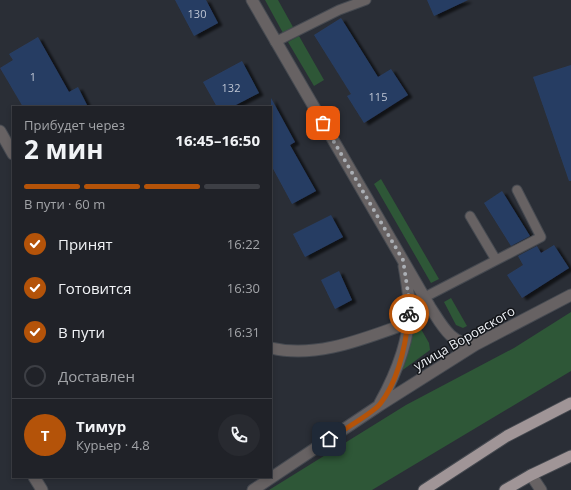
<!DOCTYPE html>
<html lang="ru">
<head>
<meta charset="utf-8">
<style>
  :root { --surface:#202228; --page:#282a30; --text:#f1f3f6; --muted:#a2a4a8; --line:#3d3f45; --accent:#b45309 }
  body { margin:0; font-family:"Open Sans",sans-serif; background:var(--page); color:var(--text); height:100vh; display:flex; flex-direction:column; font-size:15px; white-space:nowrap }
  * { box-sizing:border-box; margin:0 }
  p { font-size:13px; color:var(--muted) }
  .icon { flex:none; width:22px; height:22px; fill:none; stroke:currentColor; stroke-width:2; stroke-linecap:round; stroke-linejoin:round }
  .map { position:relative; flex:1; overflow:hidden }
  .sheet { position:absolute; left:12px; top:106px; width:260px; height:372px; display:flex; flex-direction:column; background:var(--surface); border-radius:0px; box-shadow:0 2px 6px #0003,0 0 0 1px var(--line) }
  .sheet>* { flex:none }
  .pin { position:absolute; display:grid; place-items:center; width:34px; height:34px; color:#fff; margin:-17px; border-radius:8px; box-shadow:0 2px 6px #0006 }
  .courier { position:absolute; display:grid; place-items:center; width:40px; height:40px; margin:-20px; border:3px solid #b45309; border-radius:50%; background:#fff; color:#222; box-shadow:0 1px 5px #0007 }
  .summary em { font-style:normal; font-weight:700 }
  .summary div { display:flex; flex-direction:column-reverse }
  .summary { display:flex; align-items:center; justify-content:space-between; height:68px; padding:0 12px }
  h1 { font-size:26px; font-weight:700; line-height:30px }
  .bar { display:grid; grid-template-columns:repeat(4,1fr); gap:6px 4px; align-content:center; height:48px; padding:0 12px }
  .bar i { height:5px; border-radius:3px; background:var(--line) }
  .bar .selected { background:var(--accent) }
  .bar p { grid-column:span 4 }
  .line { display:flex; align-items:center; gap:10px; padding:0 12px; border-top:1px solid var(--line) }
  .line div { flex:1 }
  .round { display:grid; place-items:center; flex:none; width:42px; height:42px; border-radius:21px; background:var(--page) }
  ol { padding:0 12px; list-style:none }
  li { display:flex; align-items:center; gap:12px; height:44px }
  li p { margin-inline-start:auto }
  li .icon { padding:4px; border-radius:50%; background:var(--accent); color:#fff; stroke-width:4 }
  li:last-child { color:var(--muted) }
  li i { width:22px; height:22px; border:2px solid var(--line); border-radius:50% }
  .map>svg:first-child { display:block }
  .green { fill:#2e5737 }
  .building { fill:#283e64; filter:url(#shadow) }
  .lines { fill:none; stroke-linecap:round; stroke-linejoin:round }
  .service-casing { stroke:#464a51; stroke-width:11 }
  .minor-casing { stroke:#464a51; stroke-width:13 }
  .tertiary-casing { stroke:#464a51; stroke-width:13 }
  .primary-casing { stroke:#464a51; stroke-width:13 }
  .service { stroke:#676263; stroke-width:9 }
  .minor { stroke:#676263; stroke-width:11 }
  .tertiary { stroke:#676263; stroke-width:11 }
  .primary { stroke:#a09597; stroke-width:11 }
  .done { stroke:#abafb5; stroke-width:4; stroke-dasharray:0 7.2 }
  .route { stroke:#b45309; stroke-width:5 }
  .labels { text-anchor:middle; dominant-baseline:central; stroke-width:3; stroke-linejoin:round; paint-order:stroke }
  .number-label { font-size:11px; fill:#bfc6d4 }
  .street-label { font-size:13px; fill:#f1f4f9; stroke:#14161a }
</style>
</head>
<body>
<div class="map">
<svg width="571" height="490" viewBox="0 0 571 490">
  <defs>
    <filter id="shadow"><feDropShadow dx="4.5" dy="2.5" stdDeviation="1" flood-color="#0009"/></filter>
  </defs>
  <rect width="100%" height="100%" fill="#2a2e36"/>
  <path class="green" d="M265 0H278L293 27 283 33Z
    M299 36 324 80 314 86 288 42Z
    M381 179 439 279 431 283 374 184Z
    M451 298 467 326 463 328 456 325 444 302Z
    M571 312V371L372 490H269L406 405 514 348Z
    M417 322 429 343 430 350 400 372Z"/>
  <path class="building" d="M175 0H206L218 23 194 36Z
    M427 0H468L434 16Z
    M341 18 378 77 391 69 408 95 364 123 347 96 351 94 314 35Z
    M38 37 69 92 78 87 88 107H23L0 68 13 60 9 54Z
    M242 61 259 93 232 107H217L203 82Z
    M571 65V181H569L533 77Z
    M271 98 295 142 290 145 316 191 292 204 271 165Z
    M502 191 530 236 511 246 484 203Z
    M331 215 343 237 305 257 293 234Z
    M554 245 569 268 522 298 507 275 523 265 518 256 537 246 541 253Z
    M339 271 352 300 335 309 321 280Z"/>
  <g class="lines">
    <g class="service-casing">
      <path id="service" d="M275 42 339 10 366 0
        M470 216 496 260
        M425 297 541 237 517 190"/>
    </g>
    <g class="minor-casing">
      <path id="minor" d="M0 131 13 154
        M271 348C317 359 365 338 408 323
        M531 475 541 490
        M34 477 42 490"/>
    </g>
    <g class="tertiary-casing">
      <path id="tertiary" d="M252 0 430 307C442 325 450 344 475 345
        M380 403C397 372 412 336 409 300 408 289 406 277 404 266
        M253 490 380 405 475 345 571 295"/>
    </g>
    <g class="primary-casing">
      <path id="primary" d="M424 490 507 436 571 403
        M505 490 531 475 571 456"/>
    </g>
    <use href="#service" class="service"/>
    <use href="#minor" class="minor"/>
    <use href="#tertiary" class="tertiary"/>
    <use href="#primary" class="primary"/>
  </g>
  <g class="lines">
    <path class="done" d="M323 123 403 260 409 299V314"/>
    <path class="route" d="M329 439C340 432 373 413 380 404 399 380 406 343 409 314"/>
  </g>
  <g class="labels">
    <g class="number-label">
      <text x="197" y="13">130</text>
      <text x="33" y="76">1</text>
      <text x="231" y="87">132</text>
      <text x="378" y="96">115</text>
    </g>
    <g class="street-label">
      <text transform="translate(464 338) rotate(-30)">улица Воровского</text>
    </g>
  </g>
</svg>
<div class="pin" style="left:323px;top:123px;background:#ea580c"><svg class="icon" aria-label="bag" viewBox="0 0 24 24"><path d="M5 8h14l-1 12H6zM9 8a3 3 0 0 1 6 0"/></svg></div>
<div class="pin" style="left:329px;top:439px;background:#1f2937"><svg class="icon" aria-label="home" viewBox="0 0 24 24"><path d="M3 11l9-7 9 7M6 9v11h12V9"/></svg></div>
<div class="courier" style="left:409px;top:314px"><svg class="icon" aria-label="bike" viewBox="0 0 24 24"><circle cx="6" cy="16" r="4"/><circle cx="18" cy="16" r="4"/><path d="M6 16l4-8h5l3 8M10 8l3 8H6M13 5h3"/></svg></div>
<section class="sheet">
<div class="summary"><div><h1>2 мин</h1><p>Прибудет через</p></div><em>16:45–16:50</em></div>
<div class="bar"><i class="selected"></i><i class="selected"></i><i class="selected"></i><i></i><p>В пути · 60 m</p></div>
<ol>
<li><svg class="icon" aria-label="check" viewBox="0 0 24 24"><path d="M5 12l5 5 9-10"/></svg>Принят<p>16:22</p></li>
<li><svg class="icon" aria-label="check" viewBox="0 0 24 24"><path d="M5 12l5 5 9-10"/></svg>Готовится<p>16:30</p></li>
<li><svg class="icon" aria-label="check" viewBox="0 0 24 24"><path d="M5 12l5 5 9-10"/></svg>В пути<p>16:31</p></li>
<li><i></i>Доставлен</li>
</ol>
<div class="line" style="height:72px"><b class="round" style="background:var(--accent);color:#fff">Т</b><div><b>Тимур</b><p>Курьер · 4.8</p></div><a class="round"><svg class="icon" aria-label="phone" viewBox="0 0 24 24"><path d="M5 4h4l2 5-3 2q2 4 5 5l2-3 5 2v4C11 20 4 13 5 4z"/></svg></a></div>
</section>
</div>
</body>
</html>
